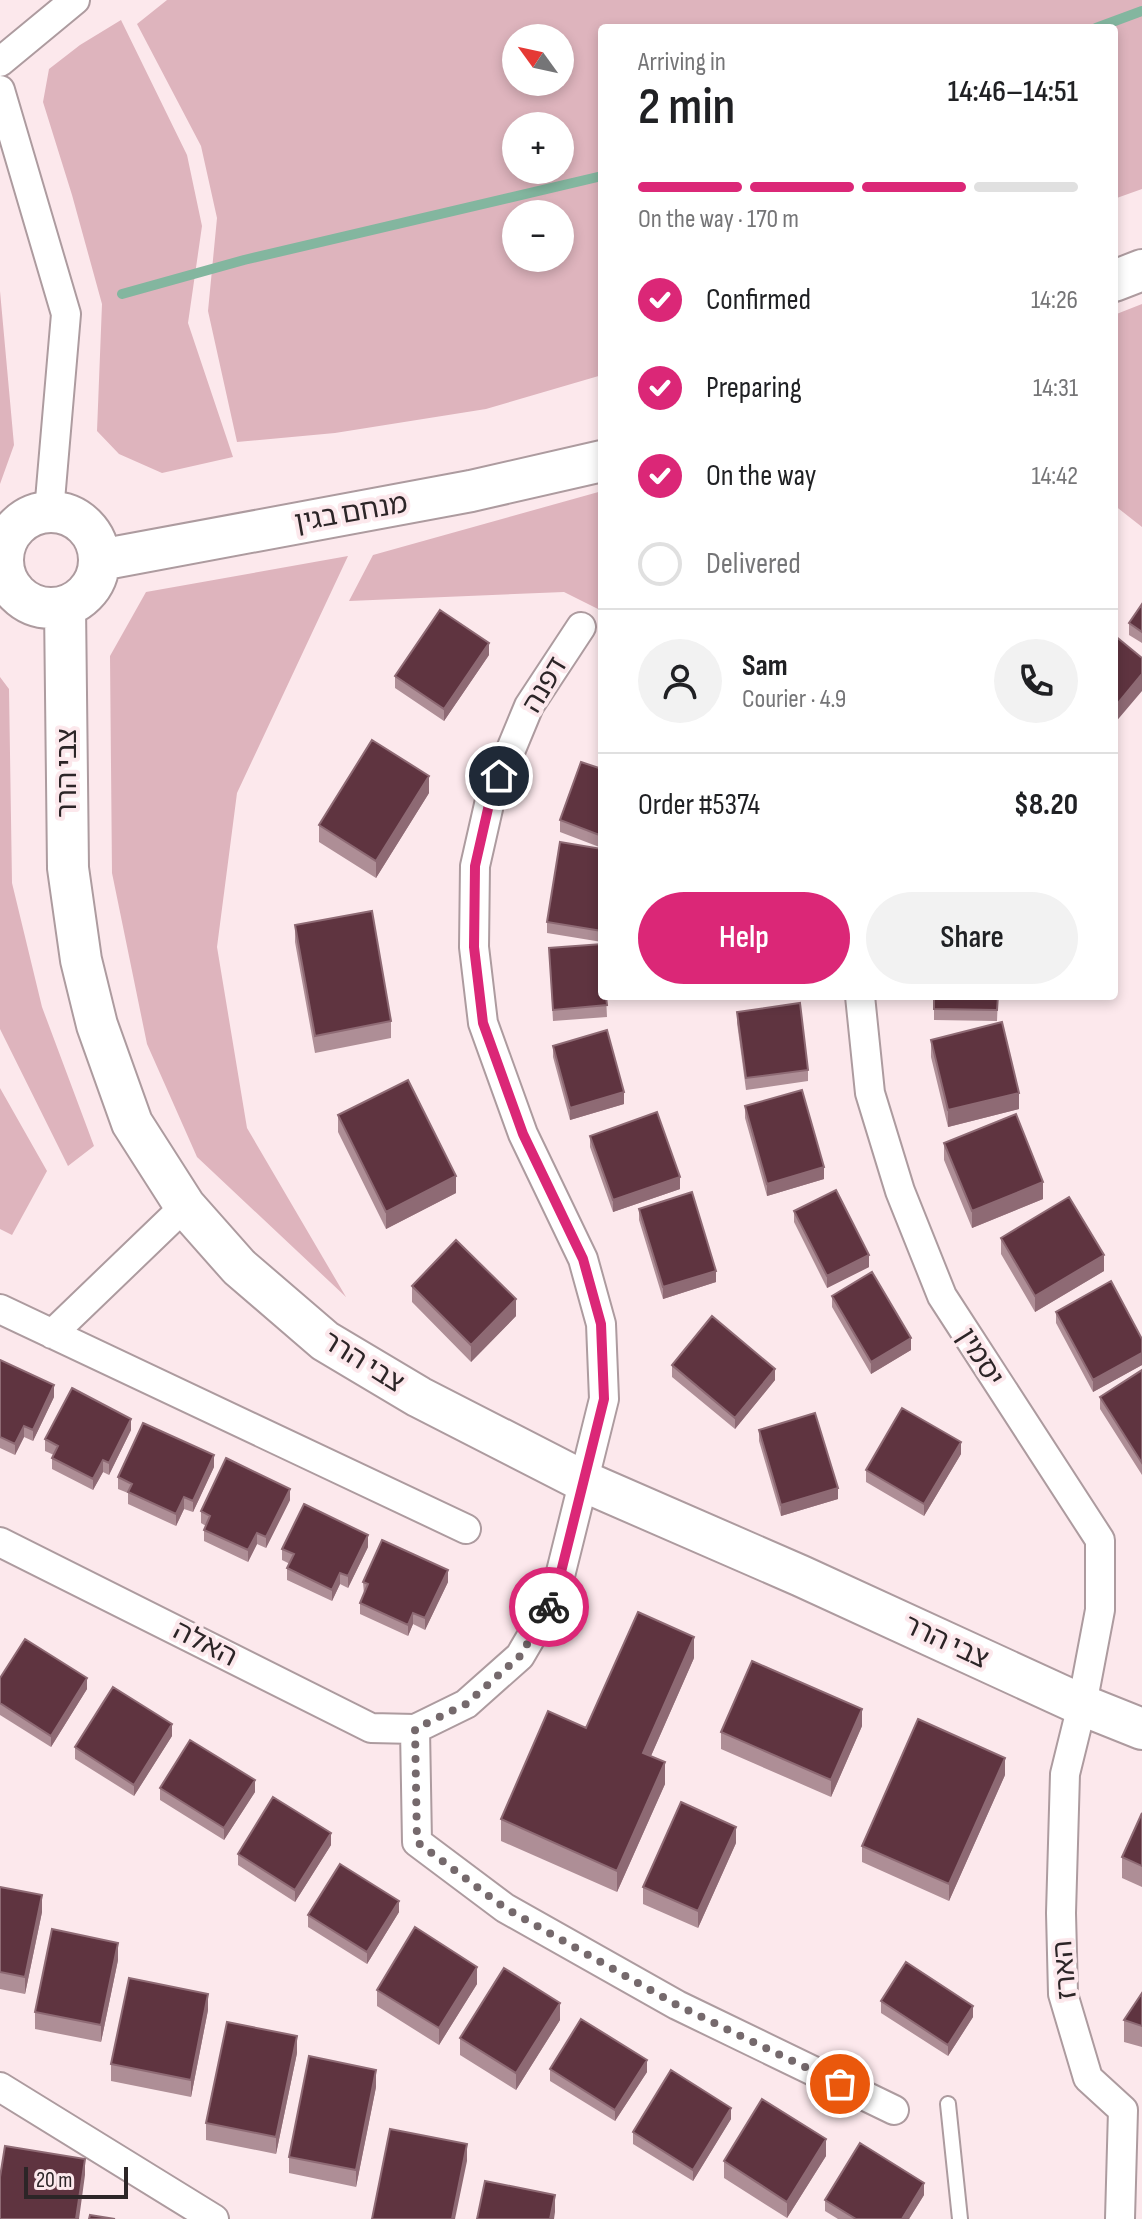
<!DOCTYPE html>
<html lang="en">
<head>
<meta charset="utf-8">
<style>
  :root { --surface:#fff; --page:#f2f2f2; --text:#202124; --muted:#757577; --line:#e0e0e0; --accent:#db2777 }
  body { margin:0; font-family:"Sofia Sans Condensed","Noto Sans Hebrew",sans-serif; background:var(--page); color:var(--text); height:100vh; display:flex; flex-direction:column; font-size:30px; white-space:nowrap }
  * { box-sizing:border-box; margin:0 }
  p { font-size:26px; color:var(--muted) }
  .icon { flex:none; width:44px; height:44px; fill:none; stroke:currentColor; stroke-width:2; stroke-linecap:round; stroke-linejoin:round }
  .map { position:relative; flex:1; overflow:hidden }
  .panel { position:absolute; left:598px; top:24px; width:520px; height:976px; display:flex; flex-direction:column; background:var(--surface); border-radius:8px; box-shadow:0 4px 12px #0003 }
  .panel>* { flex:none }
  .needle { width:52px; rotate:303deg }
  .tools { position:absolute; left:502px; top:24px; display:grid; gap:16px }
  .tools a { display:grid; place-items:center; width:72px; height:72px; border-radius:50%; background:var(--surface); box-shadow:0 4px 12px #0003; font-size:40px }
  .scale { position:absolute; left:24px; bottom:20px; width:104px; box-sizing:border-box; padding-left:8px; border:4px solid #2c2527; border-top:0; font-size:22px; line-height:28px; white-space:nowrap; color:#2c2527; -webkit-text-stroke:6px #fce8ec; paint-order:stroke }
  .pin { position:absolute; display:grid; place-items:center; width:68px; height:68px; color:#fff; margin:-34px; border:4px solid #fff; border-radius:50%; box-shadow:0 2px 8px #0007 }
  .courier { position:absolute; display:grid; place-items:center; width:80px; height:80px; margin:-40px; border:6px solid #db2777; border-radius:50%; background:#fff; color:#222; box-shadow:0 2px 10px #0007 }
  .head em { font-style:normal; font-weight:600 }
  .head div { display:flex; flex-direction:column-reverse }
  .head { display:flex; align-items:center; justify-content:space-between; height:136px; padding:0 40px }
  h1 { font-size:52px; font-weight:600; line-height:60px }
  .bar { display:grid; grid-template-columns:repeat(4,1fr); gap:12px 8px; align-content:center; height:96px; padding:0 40px }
  .bar i { height:10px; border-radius:6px; background:var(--line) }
  .bar .current { background:var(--accent) }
  .bar p { grid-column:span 4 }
  .line { display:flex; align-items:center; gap:20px; padding:0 40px; border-top:2px solid var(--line) }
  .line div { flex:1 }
  .round { display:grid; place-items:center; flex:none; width:84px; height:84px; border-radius:42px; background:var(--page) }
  ol { padding:0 40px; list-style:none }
  li { display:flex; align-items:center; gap:24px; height:88px }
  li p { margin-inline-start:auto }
  li .icon { padding:8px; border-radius:50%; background:var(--accent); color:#fff; stroke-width:4 }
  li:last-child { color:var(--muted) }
  li i { width:44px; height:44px; border:4px solid var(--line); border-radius:50% }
  .primary-button { display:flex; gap:16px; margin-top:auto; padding:16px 40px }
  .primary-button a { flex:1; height:92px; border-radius:48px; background:var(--accent); color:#fff; font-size:32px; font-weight:600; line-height:92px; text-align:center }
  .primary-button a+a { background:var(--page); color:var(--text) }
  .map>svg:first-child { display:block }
  .green { fill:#deb4bd; fill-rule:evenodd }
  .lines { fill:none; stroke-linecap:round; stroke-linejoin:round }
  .stream { stroke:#83b69f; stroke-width:10 }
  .lane-casing { stroke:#ad9b9f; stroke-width:18 }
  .street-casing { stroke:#ad9b9f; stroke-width:32 }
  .secondary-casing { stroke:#ad9b9f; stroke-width:44 }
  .lane { stroke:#fff; stroke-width:14 }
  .street { stroke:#fff; stroke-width:28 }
  .secondary { stroke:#fff; stroke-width:40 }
  .wall { fill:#ae8e96 }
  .shaded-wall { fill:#8e6a74 }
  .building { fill:#5f3440; stroke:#8e6a74; stroke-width:2 }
  .done { stroke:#75696c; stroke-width:8; stroke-dasharray:0 14.4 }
  .route { stroke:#db2777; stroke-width:10 }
  .labels { text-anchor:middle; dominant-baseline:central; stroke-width:8; stroke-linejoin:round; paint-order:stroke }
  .street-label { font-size:28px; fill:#2c2527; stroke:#fce8ec }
</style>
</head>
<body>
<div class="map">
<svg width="1142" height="2219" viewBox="0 0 1142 2219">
  <rect width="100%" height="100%" fill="#fce8ec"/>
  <path class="green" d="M167 0H1142V189L1114 199V28H602V375L486 409 335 433 237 442 208 311 217 218 201 146 137 24ZM516 38H560V82H516ZM516 126H560V170H516ZM560 214V258H516V214Z
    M121 20 187 155 202 226 188 323 233 457 162 473 119 454 97 431 102 304 72 195 43 102 49 69 80 45Z
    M0 291 14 445 0 484Z
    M1142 304V527L1114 505V315Z
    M602 491V611L564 592 349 601 373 555Z
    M348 556 237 793 217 947 247 1128 346 1297 197 1157 147 1044 112 873 110 656 146 592Z
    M0 677 9 689 12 883 42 1007 94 1146 68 1166 0 1029Z
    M0 1088 47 1171 12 1235 0 1229Z"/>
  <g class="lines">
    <path class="stream" d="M1096 28 1142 11
      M122 294 244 260 602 176"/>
    <g class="lane-casing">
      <path id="lane" d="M948 2104 960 2219"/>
    </g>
    <g class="street-casing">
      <path id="street" d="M0 62 75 0
        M0 90 66 314 49 512
        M860 996 870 1093 900 1191 942 1296 1100 1540V1610L1082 1705 1065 1774 1061 1913 1063 1994 1088 2078 1123 2110 1120 2219
        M0 1309 466 1529
        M52 1334 185 1206
        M0 1542 371 1728 415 1729 466 1704 520 1656 555 1596 604 1399 601 1324 583 1259 523 1134 483 1023 474 947 475 866 490 800 529 706 581 627
        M415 1729 417 1842 505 1908 677 2005 894 2110
        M0 2087 214 2219"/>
    </g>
    <g class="secondary-casing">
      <path id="secondary" d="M1114 281 1142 270
        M3 560a48 48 0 1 1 96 0a48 48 0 1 1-96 0Z
        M100 560 471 491 602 461
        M65 606 68 868 81 960 97 1025 132 1123 185 1206 239 1267 325 1341 419 1397 583 1481 801 1576 1082 1705 1142 1729"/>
    </g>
    <use href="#lane" class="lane"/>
    <use href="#street" class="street"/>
    <use href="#secondary" class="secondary"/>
  </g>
  <path class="wall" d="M1142 604V643L1129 635V623Z
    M489 655 444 721 395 688V676Z
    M602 769V848L560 832V820Z
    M429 793 376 878 319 842V825Z
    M602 849V942L547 933V922Z
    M295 925 391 1021V1038L315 1053 295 942Z
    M549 948 606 996 607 1017 553 1021Z
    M934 996H998L997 1021 934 1020Z
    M737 1012 808 1070V1081L746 1090 737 1023Z
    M931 1040 1019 1109 948 1127 931 1057Z
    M553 1046 624 1104 570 1120 553 1057Z
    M745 1106 824 1179 767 1196 745 1118Z
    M338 1115 456 1193 386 1229 338 1132Z
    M590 1136 680 1189 613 1212 590 1147Z
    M944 1143 1043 1199 972 1228 944 1160Z
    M639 1209 716 1282 663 1299 639 1220Z
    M794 1211 869 1267 827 1288 794 1222Z
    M1001 1238 1104 1271 1035 1312 1001 1254Z
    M412 1286 516 1316 471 1362 412 1302Z
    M832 1296 911 1350 871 1374 832 1307Z
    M1056 1312 1142 1339V1365L1093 1392 1056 1323Z
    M0 1360 54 1397 33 1441 24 1437 15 1455 0 1448Z
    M672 1365 775 1380 735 1429 672 1377Z
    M1142 1370V1475L1100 1409V1397Z
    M131 1430 109 1475 103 1472 93 1490 52 1469V1458L54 1455 45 1451V1439Z
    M759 1430 838 1499 781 1516 759 1441Z
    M961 1454 924 1516 866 1482V1470Z
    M214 1467 193 1512 184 1509 176 1526 128 1504V1493L118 1489V1477Z
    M290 1500 266 1548 257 1544 248 1562 204 1541V1530L206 1526 201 1523V1511Z
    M368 1547 348 1588 340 1584 332 1601 287 1580V1568L290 1564 282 1560V1549Z
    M363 1582H448L425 1630 413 1624 408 1636 360 1614V1603L364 1594Z
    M694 1658 651 1756 665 1784 617 1892 501 1841V1819L586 1728Z
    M0 1678 87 1689 51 1747 0 1715Z
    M862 1726 831 1797 721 1749V1732Z
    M172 1736 134 1796 75 1759V1747Z
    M1005 1775 949 1901 862 1862V1846Z
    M160 1788 255 1792 224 1840 160 1800Z
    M1142 1813V1887L1122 1878V1857Z
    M736 1843 698 1928 643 1904V1887Z
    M331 1845 295 1902 238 1865V1854Z
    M0 1887 42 1912 25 1994 0 1989Z
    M399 1912 367 1964 308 1927V1915Z
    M118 1960 101 2042 35 2029V2012Z
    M477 1984 439 2045 377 2006V1990Z
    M1142 1993V2047L1124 2042V2020Z
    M881 2001 973 2017 948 2056 881 2013Z
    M208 2010 191 2097 111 2081V2064Z
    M560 2020 516 2090 460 2055V2038Z
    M297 2053 276 2154 206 2140V2123Z
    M550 2069 647 2072 615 2121 550 2081Z
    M376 2087 356 2187 289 2173V2157Z
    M731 2119 693 2181 633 2144V2132Z
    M826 2156 787 2218 724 2178V2161Z
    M924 2195 909 2219H838L825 2211V2200Z"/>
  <path class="shaded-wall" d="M489 643V655L444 721V709Z
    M1142 674V691L1114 724V708Z
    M429 776V793L376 878V861Z
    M624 1092V1104L570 1120V1108Z
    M1019 1093V1109L948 1127V1110Z
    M824 1167V1179L767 1196V1184Z
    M456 1176V1193L386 1229V1212Z
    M680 1177V1189L613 1212V1200Z
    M1043 1182V1199L972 1228V1211Z
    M869 1255V1267L827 1288V1276Z
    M1104 1255V1271L1035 1312V1296Z
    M716 1271V1282L663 1299V1287Z
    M516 1299V1316L471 1362V1345Z
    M911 1338V1350L871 1374V1362Z
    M1142 1353V1365L1093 1392V1380Z
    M775 1369V1380L735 1429V1418Z
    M54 1385V1397L33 1441V1430Z
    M131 1419V1430L109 1475V1463Z
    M24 1426V1437L15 1455V1444Z
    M961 1442V1454L924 1516V1504Z
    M214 1455V1467L193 1512V1501Z
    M103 1460V1472L93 1490V1479Z
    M838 1488V1499L781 1516V1505Z
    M290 1489V1500L266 1548V1537Z
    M184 1497V1509L176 1526V1514Z
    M257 1533V1544L248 1562V1550Z
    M368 1535V1547L348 1588V1576Z
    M448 1570V1582L425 1630V1618Z
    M340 1573V1584L332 1601V1590Z
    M413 1613V1624L408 1636V1625Z
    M694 1637V1658L643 1774V1753Z
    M87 1678V1689L51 1747V1736Z
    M862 1709V1726L831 1797V1780Z
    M172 1724V1736L134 1796V1785Z
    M1005 1758V1775L949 1901V1884Z
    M665 1762V1784L617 1892V1871Z
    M255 1780V1792L224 1840V1828Z
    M736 1827V1843L698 1928V1911Z
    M331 1833V1845L295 1902V1890Z
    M42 1895V1912L25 1994V1977Z
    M399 1901V1912L367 1964V1952Z
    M118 1943V1960L101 2042V2025Z
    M477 1967V1984L439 2045V2028Z
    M208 1994V2010L191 2097V2080Z
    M560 2003V2020L516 2090V2073Z
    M973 2006V2017L948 2056V2045Z
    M297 2036V2053L276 2154V2137Z
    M647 2060V2072L615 2121V2110Z
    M376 2070V2087L356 2187V2170Z
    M731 2108V2119L693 2181V2170Z
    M826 2139V2156L787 2218V2202Z
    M467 2144V2161L455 2219H452Z
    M85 2159V2175L79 2219H76Z
    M924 2183V2195L909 2219H902Z
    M555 2195V2212L554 2219H550Z"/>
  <path class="building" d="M1142 604V632L1129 623Z
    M440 610 489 643 444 709 395 676Z
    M1114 635 1142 658V674L1114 708Z
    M372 740 429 776 376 861 319 825Z
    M581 762 602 769V836L560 820Z
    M560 842 602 849V931L547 922Z
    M372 911 391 1021 315 1036 295 925Z
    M602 944V996H606L607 1005 553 1010 549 948Z
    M934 996H998L997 1010 934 1009Z
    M800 1003 808 1070 746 1078 737 1012Z
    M1002 1022 1019 1093 948 1110 931 1040Z
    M607 1030 624 1092 570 1108 553 1046Z
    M408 1080 456 1176 386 1212 338 1115Z
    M802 1090 824 1167 767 1184 745 1106Z
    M657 1112 680 1177 613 1200 590 1136Z
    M1016 1114 1043 1182 972 1211 944 1143Z
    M836 1190 869 1255 827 1276 794 1211Z
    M692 1192 716 1271 663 1287 639 1209Z
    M1069 1197 1104 1255 1035 1296 1001 1238Z
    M456 1240 516 1299 471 1345 412 1286Z
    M872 1272 911 1338 871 1362 832 1296Z
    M1111 1281 1142 1339V1353L1093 1380 1056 1312Z
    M712 1316 775 1369 735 1418 672 1365Z
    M0 1360 54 1385 33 1430 24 1426 15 1444 0 1437Z
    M1142 1370V1463L1100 1397Z
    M72 1388 131 1419 109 1463 103 1460 93 1479 52 1458 58 1446 45 1439Z
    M902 1408 961 1442 924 1504 866 1470Z
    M815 1413 838 1488 781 1505 759 1430Z
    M143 1423 214 1455 193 1501 184 1497 176 1514 128 1492 132 1484 118 1477Z
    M226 1458 290 1489 266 1537 257 1533 248 1550 204 1530 210 1516 201 1511Z
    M304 1504 368 1535 348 1576 340 1573 332 1590 287 1568 294 1554 282 1549Z
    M382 1540 448 1570 425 1618 413 1613 408 1625 360 1603 368 1584 363 1582Z
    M638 1612 694 1637 643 1753 665 1762 617 1871 501 1819 548 1711 586 1728Z
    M25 1639 87 1678 51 1736 0 1703V1678Z
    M752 1661 862 1709 831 1780 721 1732Z
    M113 1687 172 1724 134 1785 75 1747Z
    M918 1719 1005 1758 949 1884 862 1846Z
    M190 1740 255 1780 224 1828 160 1788Z
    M273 1797 331 1833 295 1890 238 1854Z
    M681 1802 736 1827 698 1911 643 1887Z
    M1142 1813V1866L1122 1857Z
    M340 1864 399 1901 367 1952 308 1915Z
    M0 1887 42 1895 25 1977 0 1972Z
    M415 1927 477 1967 439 2028 377 1990Z
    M52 1929 118 1943 101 2025 35 2012Z
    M906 1962 973 2006 948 2045 881 2001Z
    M504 1968 560 2003 516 2073 460 2038Z
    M129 1978 208 1994 191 2080 111 2064Z
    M1142 1993V2026L1124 2020Z
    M581 2019 647 2060 615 2110 550 2069Z
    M227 2022 297 2036 276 2137 206 2123Z
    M309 2056 376 2070 356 2170 289 2157Z
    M671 2070 731 2108 693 2170 633 2132Z
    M762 2099 826 2139 787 2202 724 2161Z
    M390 2129 467 2144 452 2219H372Z
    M860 2143 924 2183 902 2219H856L825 2200Z
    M5 2146 85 2159 76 2219H0V2177Z
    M485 2181 555 2195 550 2219H477Z
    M90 2215 115 2219H89Z"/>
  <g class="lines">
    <path class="done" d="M549 1607 520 1656 466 1704 415 1729 417 1842 505 1908 677 2005 840 2084"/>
    <path class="route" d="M499 776 490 800 475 866 474 947 483 1023 523 1134 583 1259 601 1324 604 1399 555 1596 549 1607"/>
  </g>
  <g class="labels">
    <g class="street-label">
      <text transform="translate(351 513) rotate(-10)">מנחם בגין</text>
      <text transform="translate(545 685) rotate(-59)">דפנה</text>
      <text transform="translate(67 773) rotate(-90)">צבי הרר</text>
      <text transform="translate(980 1357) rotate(58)">יסמין</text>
      <text transform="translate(363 1362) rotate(32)">צבי הרר</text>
      <text transform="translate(946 1642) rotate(25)">צבי הרר</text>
      <text transform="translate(205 1644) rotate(27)">האלה</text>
      <text transform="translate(1065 1970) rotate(-95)">הארז</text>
    </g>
  </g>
</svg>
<div class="tools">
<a><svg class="needle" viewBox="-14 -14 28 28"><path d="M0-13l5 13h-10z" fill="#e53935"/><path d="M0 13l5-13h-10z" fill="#757577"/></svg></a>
<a>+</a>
<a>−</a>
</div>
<div class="scale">20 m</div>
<div class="pin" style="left:840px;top:2084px;background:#ea580c"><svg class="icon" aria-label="bag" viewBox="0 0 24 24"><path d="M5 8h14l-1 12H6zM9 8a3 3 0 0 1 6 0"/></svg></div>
<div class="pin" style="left:499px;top:776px;background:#1f2937"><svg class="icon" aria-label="home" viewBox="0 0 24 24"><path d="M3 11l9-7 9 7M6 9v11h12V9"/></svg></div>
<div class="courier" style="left:549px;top:1607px"><svg class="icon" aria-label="bike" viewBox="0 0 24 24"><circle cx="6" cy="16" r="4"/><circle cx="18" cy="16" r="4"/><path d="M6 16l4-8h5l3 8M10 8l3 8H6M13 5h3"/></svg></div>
<section class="panel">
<div class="head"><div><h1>2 min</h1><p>Arriving in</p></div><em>14:46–14:51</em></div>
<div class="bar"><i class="current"></i><i class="current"></i><i class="current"></i><i></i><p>On the way · 170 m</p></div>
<ol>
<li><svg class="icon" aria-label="check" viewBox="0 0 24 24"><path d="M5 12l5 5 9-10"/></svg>Confirmed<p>14:26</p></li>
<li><svg class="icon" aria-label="check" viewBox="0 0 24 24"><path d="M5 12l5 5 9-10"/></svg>Preparing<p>14:31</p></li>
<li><svg class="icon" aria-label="check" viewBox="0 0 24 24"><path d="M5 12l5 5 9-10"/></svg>On the way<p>14:42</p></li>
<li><i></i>Delivered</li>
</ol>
<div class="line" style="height:144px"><a class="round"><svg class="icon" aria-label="person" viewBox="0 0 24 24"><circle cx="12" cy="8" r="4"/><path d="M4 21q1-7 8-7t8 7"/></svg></a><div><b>Sam</b><p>Courier · 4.9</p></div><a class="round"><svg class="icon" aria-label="phone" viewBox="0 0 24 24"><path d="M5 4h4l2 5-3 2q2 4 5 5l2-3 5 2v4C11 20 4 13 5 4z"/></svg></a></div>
<div class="line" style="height:104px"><div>Order #5374</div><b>$8.20</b></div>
<div class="primary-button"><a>Help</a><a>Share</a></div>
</section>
</div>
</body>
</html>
